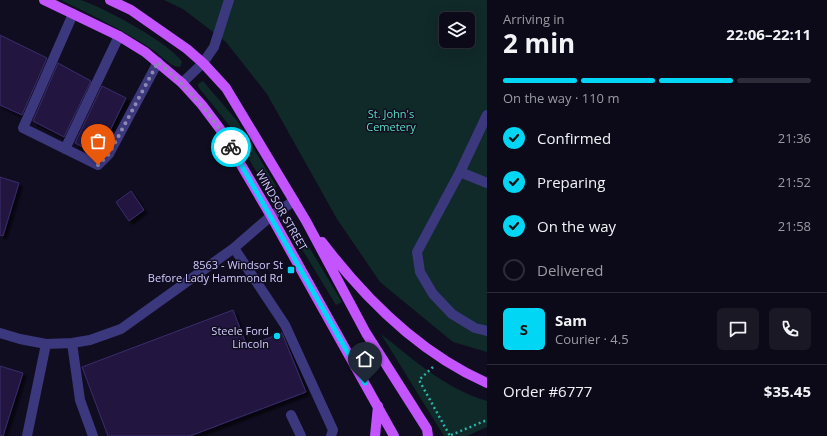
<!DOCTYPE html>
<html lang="en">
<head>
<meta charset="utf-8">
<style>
  :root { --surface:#0c0a18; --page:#1a1825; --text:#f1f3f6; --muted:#9a9aa2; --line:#2c2b37; --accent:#02d6f5 }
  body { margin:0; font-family:"Open Sans",sans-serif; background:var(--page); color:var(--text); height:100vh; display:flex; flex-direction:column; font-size:15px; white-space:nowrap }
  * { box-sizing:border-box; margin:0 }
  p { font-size:13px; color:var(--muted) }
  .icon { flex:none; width:22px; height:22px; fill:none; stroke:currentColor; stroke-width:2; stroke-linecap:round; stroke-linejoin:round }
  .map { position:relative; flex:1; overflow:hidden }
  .side { display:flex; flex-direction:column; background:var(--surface); width:340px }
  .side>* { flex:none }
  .fabs { position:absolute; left:439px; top:12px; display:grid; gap:8px }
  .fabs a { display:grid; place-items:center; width:36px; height:36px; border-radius:6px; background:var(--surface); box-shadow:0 4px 16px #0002,0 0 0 1px var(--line); font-size:20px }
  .pin { position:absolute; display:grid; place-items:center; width:34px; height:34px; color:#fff; margin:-41px -17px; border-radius:50% 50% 50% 0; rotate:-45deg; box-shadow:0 0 4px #0007 }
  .pin .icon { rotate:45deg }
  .courier { position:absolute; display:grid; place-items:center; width:40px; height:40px; margin:-20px; border:3px solid #02d6f5; border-radius:50%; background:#fff; color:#222; box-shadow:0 1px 5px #0007 }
  .head em { font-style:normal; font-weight:700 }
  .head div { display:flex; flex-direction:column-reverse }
  .head { display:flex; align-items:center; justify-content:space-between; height:68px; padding:0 16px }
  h1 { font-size:26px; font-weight:700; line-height:30px }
  .bar { display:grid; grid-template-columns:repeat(4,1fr); gap:6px 4px; align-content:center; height:48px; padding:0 16px }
  .bar i { height:5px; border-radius:3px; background:var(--line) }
  .bar .selected { background:var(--accent) }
  .bar p { grid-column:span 4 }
  .line { display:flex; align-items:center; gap:10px; padding:0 16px; border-top:1px solid var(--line) }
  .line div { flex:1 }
  .round { display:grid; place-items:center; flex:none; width:42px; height:42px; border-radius:6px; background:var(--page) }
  ol { padding:0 16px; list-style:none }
  li { display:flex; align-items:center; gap:12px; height:44px }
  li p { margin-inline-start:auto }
  li .icon { padding:4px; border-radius:50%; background:var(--accent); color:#111; stroke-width:4 }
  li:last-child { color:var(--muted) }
  li i { width:22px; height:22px; border:2px solid var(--line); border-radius:50% }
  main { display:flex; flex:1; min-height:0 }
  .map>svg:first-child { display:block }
  .green { fill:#102a29; fill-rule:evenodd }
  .building { fill:#221940; stroke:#3a2b6c; filter:url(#shadow) }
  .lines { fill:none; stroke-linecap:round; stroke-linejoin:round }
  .path { stroke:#2eb0ac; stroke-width:2.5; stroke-dasharray:2 3; stroke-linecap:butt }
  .minor { stroke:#3c387e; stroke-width:10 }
  .major { stroke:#c354fe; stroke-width:10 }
  .done { stroke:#8f89b1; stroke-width:4; stroke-dasharray:0 7.2 }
  .route { stroke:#02d6f5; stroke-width:5 }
  .poi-dot { fill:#02d6f5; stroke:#100d20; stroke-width:1.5 }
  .labels { text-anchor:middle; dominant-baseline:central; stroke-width:3; stroke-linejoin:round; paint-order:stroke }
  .park-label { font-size:11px; fill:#59dec0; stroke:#100d20 }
  .street-label { font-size:11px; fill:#d3ccff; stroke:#100d20 }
  .poi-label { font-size:11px; fill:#d3ccff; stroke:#100d20; text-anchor:end }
</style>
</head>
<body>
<main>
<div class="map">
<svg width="487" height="436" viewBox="0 0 487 436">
  <defs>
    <filter id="shadow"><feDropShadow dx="3.5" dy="3.5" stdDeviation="1" flood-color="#0009"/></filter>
  </defs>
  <rect width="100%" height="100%" fill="#100d20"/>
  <path class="green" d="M61 0C67 0 74 0 80 0 100 5 173 45 182 62L180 67C170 67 160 54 152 49 122 30 92 15 61 0Z
    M164 0H487V352L453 342 380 282 337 219 267 94 226 42 183 9ZM446 19H468V41H446Z
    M203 81 238 122 276 186 274 191H270L266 188 229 125 199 88 198 84Z
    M294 222 342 302 336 305 288 226 289 223Z
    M381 334C414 360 446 389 487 401V427L467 436H444Z"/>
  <path class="building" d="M0 35 47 58 22 115 0 105Z
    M58 63 91 81 64 137 33 121Z
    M102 86 126 98 98 155 75 143Z
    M0 177 19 183 3 236 0 235Z
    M131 191 144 210 129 221 116 202Z
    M233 310 247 346 282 333 306 392 190 436H108L82 367Z
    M0 366 23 373 3 436 0 435Z"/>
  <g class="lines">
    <path class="path" d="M433 367 419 380 450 436
      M451 435 487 420"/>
    <path class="minor" d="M73 14 23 128 98 165 109 154 158 62
      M182 83 203 63 214 47 229 0
      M487 115 460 172 417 252 420 272 433 294 452 314 475 328 487 331
      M65 149 119 36
      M460 172 487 183
      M234 248 285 325 333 430 331 436
      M0 333 20 339 46 344 72 343 90 340 121 329 234 248 271 216 294 201
      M72 343 80 400 93 436
      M291 415 301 436
      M27 436 46 344"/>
    <path class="major" d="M44 0 119 36 145 52 182 83 202 105 220 129 271 216 394 436
      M110 0 131 10 187 49 203 63 226 88 306 221 366 333 427 429 428 436
      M322 242C366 300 419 353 487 383
      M375 436 378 406"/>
  </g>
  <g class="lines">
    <path class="done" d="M98 165 109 154 158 62C187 87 211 114 231 147"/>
    <path class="route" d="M231 147 365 383"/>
  </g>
  <g class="poi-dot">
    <rect x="287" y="266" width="8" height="8" rx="2"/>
    <circle cx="277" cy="336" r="4"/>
  </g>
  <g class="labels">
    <g class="park-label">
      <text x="391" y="113">St. John's<tspan x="391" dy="13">Cemetery</tspan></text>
    </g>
    <g class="street-label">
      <text transform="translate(282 210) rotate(60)">WINDSOR STREET</text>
    </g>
    <g class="poi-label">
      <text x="283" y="264">8563 - Windsor St<tspan x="283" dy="13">Before Lady Hammond Rd</tspan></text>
      <text x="269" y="330">Steele Ford<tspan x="269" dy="13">Lincoln</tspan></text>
    </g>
  </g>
</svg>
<div class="fabs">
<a><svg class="icon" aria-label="layers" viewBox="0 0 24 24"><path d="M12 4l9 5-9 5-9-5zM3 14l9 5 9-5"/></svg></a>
</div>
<div class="pin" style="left:98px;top:165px;background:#ea580c"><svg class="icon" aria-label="bag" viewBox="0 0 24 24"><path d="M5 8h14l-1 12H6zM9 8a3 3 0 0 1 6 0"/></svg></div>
<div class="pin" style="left:365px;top:383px;background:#1f2937"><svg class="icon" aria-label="home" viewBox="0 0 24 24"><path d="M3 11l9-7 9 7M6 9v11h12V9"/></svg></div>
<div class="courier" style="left:231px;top:147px"><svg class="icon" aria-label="bike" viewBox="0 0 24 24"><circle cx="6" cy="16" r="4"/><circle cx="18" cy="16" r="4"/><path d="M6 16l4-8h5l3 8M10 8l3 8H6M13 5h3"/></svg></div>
</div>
<section class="side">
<div class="head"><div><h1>2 min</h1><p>Arriving in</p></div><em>22:06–22:11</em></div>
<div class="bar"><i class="selected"></i><i class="selected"></i><i class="selected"></i><i></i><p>On the way · 110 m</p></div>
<ol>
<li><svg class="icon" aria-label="check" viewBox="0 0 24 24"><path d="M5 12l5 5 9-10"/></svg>Confirmed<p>21:36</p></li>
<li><svg class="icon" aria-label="check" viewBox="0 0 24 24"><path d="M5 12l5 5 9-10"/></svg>Preparing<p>21:52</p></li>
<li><svg class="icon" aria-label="check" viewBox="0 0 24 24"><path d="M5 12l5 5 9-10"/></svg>On the way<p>21:58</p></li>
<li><i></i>Delivered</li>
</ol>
<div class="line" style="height:72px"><b class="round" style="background:var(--accent);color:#111">S</b><div><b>Sam</b><p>Courier · 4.5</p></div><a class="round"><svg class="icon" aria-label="chat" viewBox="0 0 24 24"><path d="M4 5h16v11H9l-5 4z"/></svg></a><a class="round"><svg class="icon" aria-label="phone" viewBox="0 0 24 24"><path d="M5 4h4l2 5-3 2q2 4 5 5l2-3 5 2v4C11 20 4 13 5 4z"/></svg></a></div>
<div class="line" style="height:52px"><div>Order #6777</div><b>$35.45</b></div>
</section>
</main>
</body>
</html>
